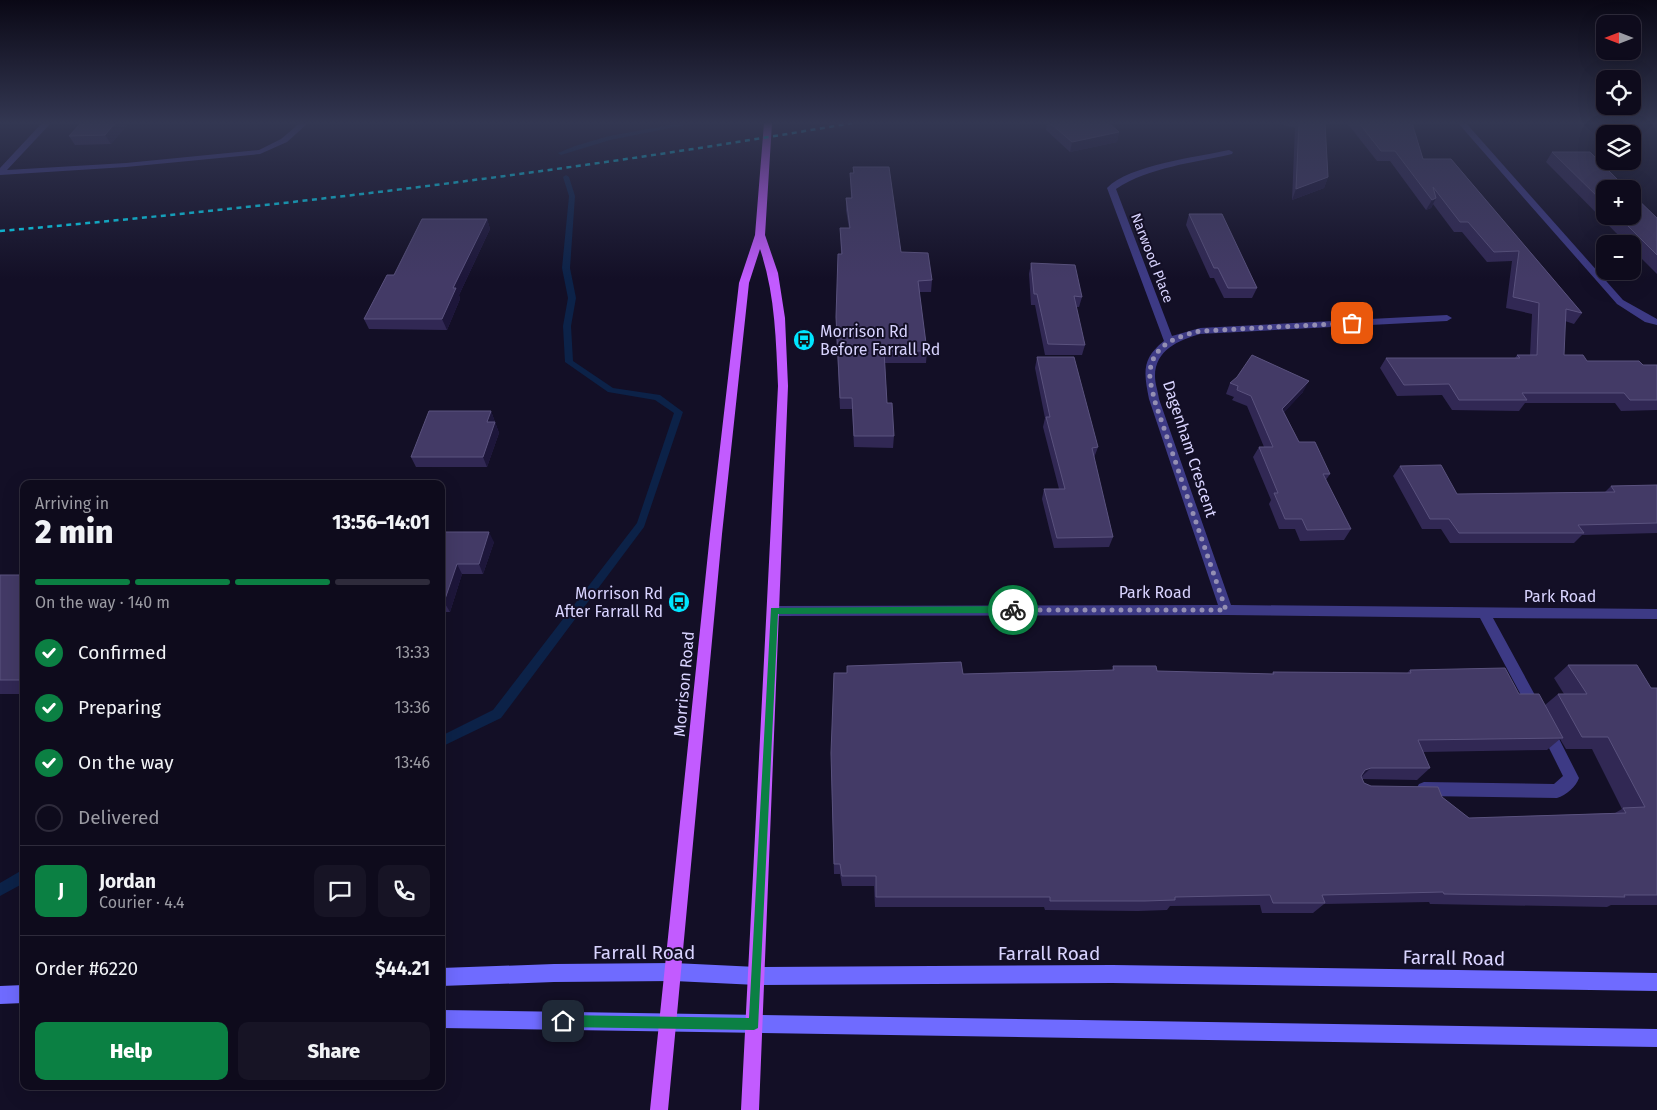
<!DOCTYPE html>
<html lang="en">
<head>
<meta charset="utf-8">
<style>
  :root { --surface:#0e0b1c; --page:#171425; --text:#f1f3f6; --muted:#9b9ba3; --line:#2e2b3b; --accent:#0b8043 }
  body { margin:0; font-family:"Fira Sans",sans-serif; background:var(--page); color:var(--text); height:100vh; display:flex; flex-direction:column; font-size:19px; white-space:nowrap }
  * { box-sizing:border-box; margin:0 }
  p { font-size:16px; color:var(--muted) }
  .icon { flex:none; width:28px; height:28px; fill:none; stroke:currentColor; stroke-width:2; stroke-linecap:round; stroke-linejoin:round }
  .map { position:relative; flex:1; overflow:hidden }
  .drawer { position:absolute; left:20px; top:480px; width:425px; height:610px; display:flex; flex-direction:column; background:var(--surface); border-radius:10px; box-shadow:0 5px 20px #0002,0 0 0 1px var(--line) }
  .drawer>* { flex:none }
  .needle { width:32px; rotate:270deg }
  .tools { position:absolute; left:1596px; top:15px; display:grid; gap:10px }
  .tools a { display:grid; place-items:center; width:45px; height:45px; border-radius:10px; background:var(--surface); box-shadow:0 5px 20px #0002,0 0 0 1px var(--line); font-size:25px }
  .pin { position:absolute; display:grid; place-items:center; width:42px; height:42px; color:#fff; margin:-21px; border-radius:10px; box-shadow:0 2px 8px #0006 }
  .courier { position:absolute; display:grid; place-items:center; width:50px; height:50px; margin:-25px; border:4px solid #0b8043; border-radius:50%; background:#fff; color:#222; box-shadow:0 1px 6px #0007 }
  .summary em { font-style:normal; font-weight:800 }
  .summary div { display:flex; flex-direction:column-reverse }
  .summary { display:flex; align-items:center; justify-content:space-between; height:85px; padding:0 15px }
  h1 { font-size:32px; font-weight:800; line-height:38px }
  .bar { display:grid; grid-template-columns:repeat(4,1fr); gap:8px 5px; align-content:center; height:60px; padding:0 15px }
  .bar i { height:6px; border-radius:4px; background:var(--line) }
  .bar .on { background:var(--accent) }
  .bar p { grid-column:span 4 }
  .line { display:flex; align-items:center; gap:12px; padding:0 15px; border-top:1px solid var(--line) }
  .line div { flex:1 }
  .round { display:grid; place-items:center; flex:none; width:52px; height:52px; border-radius:10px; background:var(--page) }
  ol { padding:0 15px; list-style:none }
  li { display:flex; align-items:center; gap:15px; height:55px }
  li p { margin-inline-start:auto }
  li .icon { padding:5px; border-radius:50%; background:var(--accent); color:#fff; stroke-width:4 }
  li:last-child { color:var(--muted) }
  li i { width:28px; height:28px; border:2px solid var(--line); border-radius:50% }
  .primary-button { display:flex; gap:10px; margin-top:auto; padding:10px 15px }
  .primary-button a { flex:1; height:58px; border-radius:10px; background:var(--accent); color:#fff; font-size:20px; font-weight:800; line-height:58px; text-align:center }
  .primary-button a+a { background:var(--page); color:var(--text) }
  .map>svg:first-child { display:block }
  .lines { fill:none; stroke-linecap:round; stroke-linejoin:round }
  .stream { fill:#0c2248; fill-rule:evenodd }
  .street { fill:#3d3a85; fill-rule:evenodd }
  .secondary { fill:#6f6bff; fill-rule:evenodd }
  .primary { fill:#c25bff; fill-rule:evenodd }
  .rail { stroke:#00e5ff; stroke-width:2.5; stroke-dasharray:5 4.5; stroke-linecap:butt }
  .wall { fill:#312854; fill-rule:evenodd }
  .shaded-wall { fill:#1d163a }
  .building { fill:#433a66; stroke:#5a527e }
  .route { fill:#0b8043 }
  .done { stroke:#948fb3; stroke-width:5; stroke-dasharray:0 9 }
  .labels { text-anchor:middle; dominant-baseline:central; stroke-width:4; stroke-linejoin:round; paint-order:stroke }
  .far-street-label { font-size:14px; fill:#d9d4ff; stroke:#130f26 }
  .poi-label { font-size:16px; fill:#d9d4ff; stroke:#130f26; text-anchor:start }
  .street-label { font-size:16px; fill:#d9d4ff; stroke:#130f26 }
  .near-street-label { font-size:19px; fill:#d9d4ff; stroke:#130f26 }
</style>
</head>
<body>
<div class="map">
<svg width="1657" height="1110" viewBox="0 0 1657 1110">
  <rect width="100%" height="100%" fill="#130f26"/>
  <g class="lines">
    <path class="stream" d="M681 123H696L610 140 561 155 558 153 575 146 609 136Z
      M566 175 569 177 575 196 570 268 576 298 571 326 573 361 613 388 660 395 683 412 644 527 501 718 441 747V736L493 710 637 523 674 413 655 400 608 392 565 362 563 326 568 298 562 268 569 196 563 177Z
      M24 869V883L0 896V883Z"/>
    <path class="street" d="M42 123H51L7 170 126 163 259 150 281 139 300 123H308L287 142 260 154 126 167 0 175V168Z
      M1458 123H1466L1623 300 1657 319V325L1645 322 1617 304Z
      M1229 150 1233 152 1232 154C1193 163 1149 167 1116 189L1172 336 1200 328 1447 315 1452 318 1447 321 1200 334C1179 340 1155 350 1155 376 1155 384 1158 391 1159 399L1231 605 1657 609V619L1493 618 1542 708 1540 712 1535 714 1530 712 1480 618 1226 615 774 616 769 615 767 611 769 607 774 606 1218 605 1149 399C1144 373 1141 359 1164 341L1107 188C1129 165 1197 157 1229 150Z
      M1547 724 1552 725 1579 778C1576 787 1566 795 1557 798L1424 796 1419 794 1416 789 1419 784 1424 782 1554 784 1563 776 1540 730 1542 725Z"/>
    <path class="secondary" d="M674 963 757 967 1112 965 1657 973V991L1112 983 757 985 674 981 554 982 441 986V968L554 964Z
      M24 985V1003L0 1004V986Z
      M441 1010 1657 1029V1047L441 1028Z"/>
    <path class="primary" d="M764 123H772L765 235 778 273 785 318 788 386 759 1110H741L778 386C776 339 775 293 760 249L749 283 722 534 668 1110H650L710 534 739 283 755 235Z"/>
    <path class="rail" d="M0 231C286 206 569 172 852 123"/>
  </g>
  <path class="wall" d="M129 123 111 144 75 145 69 136Z
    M1047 123H1109L1119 132 1117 142 1070 152 1046 130Z
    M1277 123H1325L1328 177 1324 188 1292 200 1295 128Z
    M1347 123H1412L1423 159H1451L1582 313 1574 324 1565 321 1564 355 1587 361 1643 365H1657V410L1621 411 1615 403H1525L1519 411 1452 410 1442 395 1397 396 1380 368 1386 358H1515L1517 355H1530L1532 314 1506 308 1512 261 1487 262 1462 232H1454L1433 204 1431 208 1426 210 1390 161H1377Z
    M1552 152 1605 189V216H1632L1657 218V274L1632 249V244H1627L1546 162Z
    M853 167 901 252 932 280 931 292H919L927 351 926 363H885L887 403 894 436 893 448 854 447 852 409H840L836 329V317L841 254 840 228H849L846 210V198H851L850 173H853Z
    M1189 214 1257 288 1252 298H1224L1214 278H1210L1186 225Z
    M487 219 490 229 459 295 460 299 447 330 369 329 364 319 394 275Z
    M1031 263 1082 297 1079 307H1076L1085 345 1082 355H1045L1035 305H1031L1029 274Z
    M1037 357 1098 447 1094 458 1113 537 1109 547 1054 548 1042 499 1044 489H1059L1043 427 1045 418 1035 368Z
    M1230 383 1303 392 1284 412 1299 442 1330 474 1326 480 1351 529 1344 540 1300 541 1295 529H1279L1269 504 1271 500 1253 457 1259 447H1264L1247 406 1232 400 1234 397 1226 394Z
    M491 411 499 433 487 467H416L411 457Z
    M1400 466 1457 494 1605 492 1611 486 1657 485V533L1582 535 1574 543H1450L1441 529H1422L1393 476Z
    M441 532 494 542 483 574H462L450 612H441Z
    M0 575H24V694H0Z
    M1568 665 1651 688H1657V905H1611L1607 907 1430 904 1429 902 1324 904 1313 913H1262L1260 905 1170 906 1167 910 1138 911 1045 910 1044 907H875L874 886H842L840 874H834L831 765 963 674 1112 670 1113 666 1157 671 1272 674 1273 672 1407 673 1410 670 1519 694 1545 705 1558 694H1564L1554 678ZM1560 739 1566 749H1592L1622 809 1615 813 1469 818 1442 797 1371 786 1364 783 1362 779 1417 780 1430 768 1423 752 1547 750Z"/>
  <path class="shaded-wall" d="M115 123H129L111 144 105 135Z
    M1119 132 1117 142 1070 152 1072 142Z
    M1328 177 1324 188 1292 200 1296 189Z
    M1436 198 1431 208 1426 210 1432 200Z
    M487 219 490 229 459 295 460 299 447 330 442 319 453 288Z
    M1309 381 1303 392 1277 420 1282 409Z
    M491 411 495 422 491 433 487 422Z
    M495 422 499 433 487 467 483 457Z
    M489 532 494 542 483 574 479 564Z
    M457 564 462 574 450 612 444 602Z
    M1371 768 1359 779 1365 770Z"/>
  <path class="building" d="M81 123H115L105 135 69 136Z
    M1050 123H1109L1119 132 1072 142Z
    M1299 123H1325L1328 177 1296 189Z
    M1359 123H1412L1423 159H1451L1582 313 1566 309 1564 355H1583L1587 361H1639L1643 365H1657V400H1630L1624 393H1522L1527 400H1459L1449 384 1404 385 1386 358H1520L1517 355H1537L1539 303 1513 297 1519 251 1494 252 1468 222H1460L1433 187 1436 198 1432 200 1395 151H1381Z
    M1552 152H1590L1627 189H1605V204Z
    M853 167H889L901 252 928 253 932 280 918 281 927 351H884L887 403H892L894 436H854L852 398H840L836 317 838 254H842L840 228H850L846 198H852L850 173H854Z
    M1632 194 1657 218V255L1618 216H1632Z
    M1189 214H1222L1257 288H1228L1218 268H1214Z
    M422 219H487L453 288H456L442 319H364L387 275H394Z
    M1031 263 1075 265 1082 297 1074 296 1085 345 1048 344 1037 294H1034Z
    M1252 355 1309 381 1282 409 1299 442H1315L1330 474H1323L1351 529 1307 530 1302 519H1285L1274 493H1278L1259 447H1273L1251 396 1237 390 1238 386 1230 383 1237 377Z
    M1037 357H1074L1098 447 1092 448 1113 537 1057 538 1044 489H1065L1046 417H1050Z
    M429 411H491L487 422H495L483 457H411Z
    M1441 465 1457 494 1615 492 1611 486 1657 485V523L1578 525 1584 533H1459L1449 519H1430L1400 466Z
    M441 532H489L479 564H457L444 602H441Z
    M0 575H24V680H0Z
    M961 662 963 674 1114 670 1113 666H1156L1157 671 1274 674 1273 672 1411 673 1410 670 1505 668 1519 694H1539L1563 738 1418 740 1430 768H1371L1365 770 1361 776 1364 783 1371 786 1438 787 1442 797 1469 818 1626 813 1623 808 1645 807 1608 737H1582L1558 694H1587L1568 665H1637L1651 688H1657V895H1624L1625 897 1444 894 1443 892 1322 895 1325 903H1273L1270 895 1175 897V900L1145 901H1050V897H876V876H842L840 864H834L831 753 834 673H847V666Z"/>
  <linearGradient id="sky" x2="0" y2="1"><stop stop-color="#0a0815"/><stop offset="0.44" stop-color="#333752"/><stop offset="1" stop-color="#333752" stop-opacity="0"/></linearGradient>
  <rect width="1657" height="279" fill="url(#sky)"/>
  <path class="route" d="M1013 606 1017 610 1013 613 778 614 758 1028 754 1030 563 1027 559 1025 558 1021 559 1017 563 1015 749 1018 771 608Z"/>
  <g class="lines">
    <path class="done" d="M1013 610H1226L1154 399C1153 391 1149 381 1150 372 1152 345 1178 336 1200 331L1352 323"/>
  </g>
  <defs>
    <g id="bus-disc" transform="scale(1.125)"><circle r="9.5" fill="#00e5ff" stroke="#130f26"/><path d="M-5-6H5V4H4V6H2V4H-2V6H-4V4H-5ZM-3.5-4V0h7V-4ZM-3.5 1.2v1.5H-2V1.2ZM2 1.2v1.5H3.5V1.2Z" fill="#111"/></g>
  </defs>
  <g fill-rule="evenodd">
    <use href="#bus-disc" x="804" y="340"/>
    <use href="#bus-disc" x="679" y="602"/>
  </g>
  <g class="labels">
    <g class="far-street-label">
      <text transform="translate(1152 258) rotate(69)">Narwood Place</text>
    </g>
    <g class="poi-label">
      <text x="820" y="331">Morrison Rd<tspan x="820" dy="18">Before Farrall Rd</tspan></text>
      <text x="663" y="593" text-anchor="end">Morrison Rd<tspan x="663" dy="18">After Farrall Rd</tspan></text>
    </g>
    <g class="street-label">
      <text transform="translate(1190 449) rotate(72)">Dagenham Crescent</text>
      <text x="1155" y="592">Park Road</text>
      <text x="1560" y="596">Park Road</text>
      <text transform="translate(684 684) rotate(-85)">Morrison Road</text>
    </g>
    <g class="near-street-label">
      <text x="644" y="952">Farrall Road</text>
      <text x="1049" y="953">Farrall Road</text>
      <text transform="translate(1454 958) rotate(1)">Farrall Road</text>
    </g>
  </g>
</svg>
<div class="tools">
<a><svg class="needle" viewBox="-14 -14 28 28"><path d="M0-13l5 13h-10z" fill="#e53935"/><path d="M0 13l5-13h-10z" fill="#9b9ba3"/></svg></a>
<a><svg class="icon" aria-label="locate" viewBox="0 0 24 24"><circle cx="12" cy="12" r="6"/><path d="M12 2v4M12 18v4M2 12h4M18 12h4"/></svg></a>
<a><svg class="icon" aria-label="layers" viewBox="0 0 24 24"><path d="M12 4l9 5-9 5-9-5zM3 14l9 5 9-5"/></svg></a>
<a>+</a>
<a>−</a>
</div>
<div class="pin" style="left:1352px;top:323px;background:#ea580c"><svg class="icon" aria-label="bag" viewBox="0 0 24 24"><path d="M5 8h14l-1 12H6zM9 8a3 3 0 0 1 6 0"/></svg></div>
<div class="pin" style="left:563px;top:1021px;background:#1f2937"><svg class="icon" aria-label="home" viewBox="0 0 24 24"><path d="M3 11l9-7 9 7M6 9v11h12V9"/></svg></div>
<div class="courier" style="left:1013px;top:610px"><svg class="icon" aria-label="bike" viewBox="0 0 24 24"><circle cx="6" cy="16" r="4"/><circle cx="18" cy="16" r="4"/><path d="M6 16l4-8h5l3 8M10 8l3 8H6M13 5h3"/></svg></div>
<section class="drawer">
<div class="summary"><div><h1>2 min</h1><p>Arriving in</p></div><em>13:56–14:01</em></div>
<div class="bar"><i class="on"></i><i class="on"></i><i class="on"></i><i></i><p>On the way · 140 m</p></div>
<ol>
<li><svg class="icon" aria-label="check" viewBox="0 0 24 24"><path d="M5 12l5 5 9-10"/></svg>Confirmed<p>13:33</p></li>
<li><svg class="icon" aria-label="check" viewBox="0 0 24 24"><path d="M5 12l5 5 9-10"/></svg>Preparing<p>13:36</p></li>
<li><svg class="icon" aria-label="check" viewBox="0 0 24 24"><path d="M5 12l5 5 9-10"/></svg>On the way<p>13:46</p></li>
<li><i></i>Delivered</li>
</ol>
<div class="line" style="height:90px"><b class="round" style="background:var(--accent);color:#fff">J</b><div><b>Jordan</b><p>Courier · 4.4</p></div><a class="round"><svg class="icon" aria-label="chat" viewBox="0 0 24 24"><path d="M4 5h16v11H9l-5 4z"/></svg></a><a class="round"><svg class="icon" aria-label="phone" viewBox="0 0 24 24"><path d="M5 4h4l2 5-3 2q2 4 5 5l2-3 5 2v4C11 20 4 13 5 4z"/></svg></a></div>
<div class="line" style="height:65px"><div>Order #6220</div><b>$44.21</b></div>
<div class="primary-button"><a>Help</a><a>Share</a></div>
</section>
</div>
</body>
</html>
